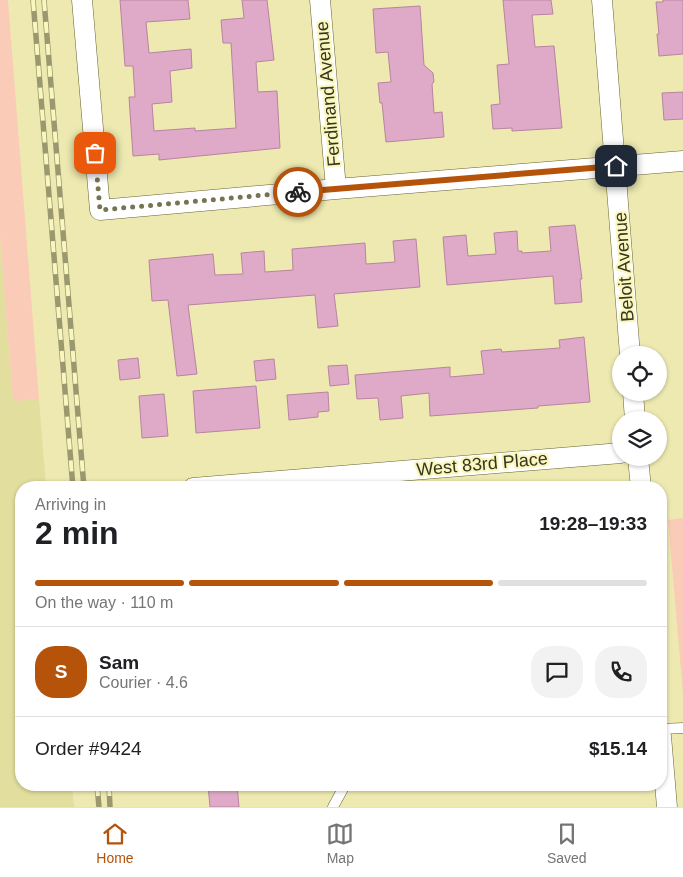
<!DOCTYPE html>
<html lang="en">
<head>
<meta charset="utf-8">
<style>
  :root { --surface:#fff; --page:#f2f2f2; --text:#202124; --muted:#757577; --line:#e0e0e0; --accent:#b45309 }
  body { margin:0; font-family:Arial,sans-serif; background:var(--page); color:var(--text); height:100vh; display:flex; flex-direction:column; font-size:19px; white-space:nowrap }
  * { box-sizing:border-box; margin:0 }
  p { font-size:16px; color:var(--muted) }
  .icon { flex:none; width:28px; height:28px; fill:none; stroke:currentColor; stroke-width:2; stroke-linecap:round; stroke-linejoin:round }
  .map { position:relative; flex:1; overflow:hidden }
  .sheet { position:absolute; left:15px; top:481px; width:652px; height:310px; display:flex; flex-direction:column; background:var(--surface); border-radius:20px; box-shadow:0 1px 4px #0004 }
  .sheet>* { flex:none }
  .controls { position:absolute; left:612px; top:346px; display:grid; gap:10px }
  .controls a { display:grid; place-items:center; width:55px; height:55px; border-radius:50%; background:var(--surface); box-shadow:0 1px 4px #0004; font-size:25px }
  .pin { position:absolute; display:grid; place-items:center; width:42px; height:42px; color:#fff; margin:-21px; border-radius:10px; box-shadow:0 2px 8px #0006 }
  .courier { position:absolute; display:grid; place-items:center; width:50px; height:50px; margin:-25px; border:4px solid #b45309; border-radius:50%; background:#fff; color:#222; box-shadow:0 1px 6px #0007 }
  .summary em { font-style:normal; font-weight:700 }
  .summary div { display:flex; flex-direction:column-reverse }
  .summary { display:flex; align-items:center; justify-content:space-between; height:85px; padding:0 20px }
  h1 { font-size:32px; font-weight:700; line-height:38px }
  .bar { display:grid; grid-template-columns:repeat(4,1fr); gap:8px 5px; align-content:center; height:60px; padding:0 20px }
  .bar i { height:6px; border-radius:4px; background:var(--line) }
  .bar .selected { background:var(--accent) }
  .bar p { grid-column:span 4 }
  .line { display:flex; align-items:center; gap:12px; padding:0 20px; border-top:1px solid var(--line) }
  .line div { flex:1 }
  .round { display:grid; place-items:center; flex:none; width:52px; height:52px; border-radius:20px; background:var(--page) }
  .tab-bar { display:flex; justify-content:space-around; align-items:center; height:70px; border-top:1px solid var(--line); background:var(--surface); font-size:14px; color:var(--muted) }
  .tab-bar a { display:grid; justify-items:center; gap:2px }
  .tab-bar .selected { color:var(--accent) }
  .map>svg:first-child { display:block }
  .built { fill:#e2de9d }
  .green { fill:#facbb7 }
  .building { fill:#dfaac7; stroke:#b784a0 }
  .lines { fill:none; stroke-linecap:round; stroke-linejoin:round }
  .lane-casing { stroke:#686430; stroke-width:11 }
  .street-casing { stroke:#686430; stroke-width:21 }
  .lane { stroke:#fff; stroke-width:10 }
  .street { stroke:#fff; stroke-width:20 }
  .rail-casing { stroke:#9b986f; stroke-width:5.5 }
  .rail { stroke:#faf7be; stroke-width:4; stroke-dasharray:11; stroke-linecap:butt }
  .done { stroke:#767452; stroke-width:5; stroke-dasharray:0 9 }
  .route { stroke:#b45309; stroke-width:6 }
  .labels { text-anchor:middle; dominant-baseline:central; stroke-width:4.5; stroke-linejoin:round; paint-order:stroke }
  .street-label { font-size:18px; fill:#36351f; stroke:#faf7be }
</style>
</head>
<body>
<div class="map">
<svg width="683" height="807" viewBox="0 0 683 807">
  <rect width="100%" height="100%" fill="#ede9b1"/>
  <path class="built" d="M0 236 13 401 39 399 46 487 21 488V785H72L74 807H0Z"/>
  <path class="green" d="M0 0H8L39 399 13 401 0 236Z
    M683 518V694L668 520Z"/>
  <path class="building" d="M120 0H188L190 19 146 22 149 53 191 49 192 68 170 71 172 102 152 104 154 131 195 128V131L236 128 231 43H223L221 20 244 18 242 0H267L274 60 256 62 258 92 277 91 280 148 159 160V154L133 156 129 97H135L133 66H125Z
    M503 0H551L553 14 532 15 535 47 554 46 562 128 512 131V128L493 129 491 105 500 104 497 65 509 64Z
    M663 0H683V54L659 56 657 34H659L656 2H663Z
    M420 6 424 65 433 73 434 82 432 84 434 113 442 112 444 137 386 142 382 103H380L378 83 391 82 388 52 376 53 373 9Z
    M683 92V119L664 120 662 93Z
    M575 225 582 279H580L582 302 555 304 553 276 447 285 443 237 466 235 468 256 496 254 494 233 517 231 518 251H522V253L551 251 549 227Z
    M416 239 420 287 334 294 338 326 318 328 315 295 188 305 197 374 177 376 168 300 152 301 149 260 213 254 215 275 243 274 241 253 264 251 265 272 293 270 292 249 365 243 366 264 395 262 393 241Z
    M584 337 590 402 538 406V408L430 416 429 393 401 396 403 418 380 420 378 398 357 399 355 375 450 367V377L484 374 481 351 501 349 502 352 560 348 559 340Z
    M138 358 140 378 120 380 118 360Z
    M274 359 276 379 256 381 254 361Z
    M347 365 349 384 330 386 328 366Z
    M256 386 260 428 196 433 193 391Z
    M328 392 329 411 318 412V417L289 420 287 395Z
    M164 394 168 436 142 438 139 396Z
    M208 785H237L239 807H210Z"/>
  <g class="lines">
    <g class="lane-casing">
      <path id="lane" d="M661 729 683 728
        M333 807 345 785"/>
    </g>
    <g class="street-casing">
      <path id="street" d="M82 0 100 210 336 189 683 161
        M320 0 336 189
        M602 0 630 355
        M633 392 635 420
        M638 458 641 488
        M193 488 621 453
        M661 736 667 807"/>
    </g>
    <use href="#lane" class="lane"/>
    <use href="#street" class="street"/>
    <g class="rail-casing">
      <path id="rail" d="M33 0 73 488
        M44 0 84 488
        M97 785 99 807
        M109 785 110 807"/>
    </g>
    <use href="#rail" class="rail"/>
  </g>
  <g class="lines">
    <path class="done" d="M95 153 100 210 298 192"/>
    <path class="route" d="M298 192 616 166"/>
  </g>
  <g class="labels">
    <g class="street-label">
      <text transform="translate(328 94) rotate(-95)">Ferdinand Avenue</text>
      <text transform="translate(624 267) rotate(-94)">Beloit Avenue</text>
      <text transform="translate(482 464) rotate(-5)">West 83rd Place</text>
    </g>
  </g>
</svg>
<div class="controls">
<a><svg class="icon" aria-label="locate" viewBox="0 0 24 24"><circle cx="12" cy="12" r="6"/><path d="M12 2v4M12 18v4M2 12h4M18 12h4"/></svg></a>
<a><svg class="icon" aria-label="layers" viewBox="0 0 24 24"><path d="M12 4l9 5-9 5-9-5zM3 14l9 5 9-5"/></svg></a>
</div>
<div class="pin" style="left:95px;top:153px;background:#ea580c"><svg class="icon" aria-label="bag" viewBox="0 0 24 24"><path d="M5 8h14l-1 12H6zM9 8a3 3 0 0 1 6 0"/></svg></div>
<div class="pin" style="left:616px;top:166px;background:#1f2937"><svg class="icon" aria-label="home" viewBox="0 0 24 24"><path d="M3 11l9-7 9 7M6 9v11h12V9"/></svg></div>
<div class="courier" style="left:298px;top:192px"><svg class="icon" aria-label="bike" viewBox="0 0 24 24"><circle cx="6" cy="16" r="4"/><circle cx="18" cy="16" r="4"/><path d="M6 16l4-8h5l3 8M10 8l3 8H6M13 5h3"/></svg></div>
<section class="sheet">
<div class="summary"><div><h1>2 min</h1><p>Arriving in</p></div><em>19:28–19:33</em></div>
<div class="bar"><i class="selected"></i><i class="selected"></i><i class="selected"></i><i></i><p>On the way · 110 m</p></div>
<div class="line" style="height:90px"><b class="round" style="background:var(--accent);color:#fff">S</b><div><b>Sam</b><p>Courier · 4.6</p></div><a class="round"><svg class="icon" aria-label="chat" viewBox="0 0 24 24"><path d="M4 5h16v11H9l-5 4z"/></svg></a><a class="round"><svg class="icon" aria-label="phone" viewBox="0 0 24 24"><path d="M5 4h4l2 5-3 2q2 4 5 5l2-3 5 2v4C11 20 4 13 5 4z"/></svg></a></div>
<div class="line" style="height:65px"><div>Order #9424</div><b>$15.14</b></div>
</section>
</div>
<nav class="tab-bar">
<a class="selected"><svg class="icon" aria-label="home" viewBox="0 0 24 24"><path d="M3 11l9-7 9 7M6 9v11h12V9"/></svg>Home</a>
<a><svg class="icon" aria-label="map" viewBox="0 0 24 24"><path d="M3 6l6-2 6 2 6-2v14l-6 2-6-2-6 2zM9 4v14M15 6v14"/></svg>Map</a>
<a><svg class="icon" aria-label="saved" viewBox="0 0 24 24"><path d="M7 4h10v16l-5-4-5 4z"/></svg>Saved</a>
</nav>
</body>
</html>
